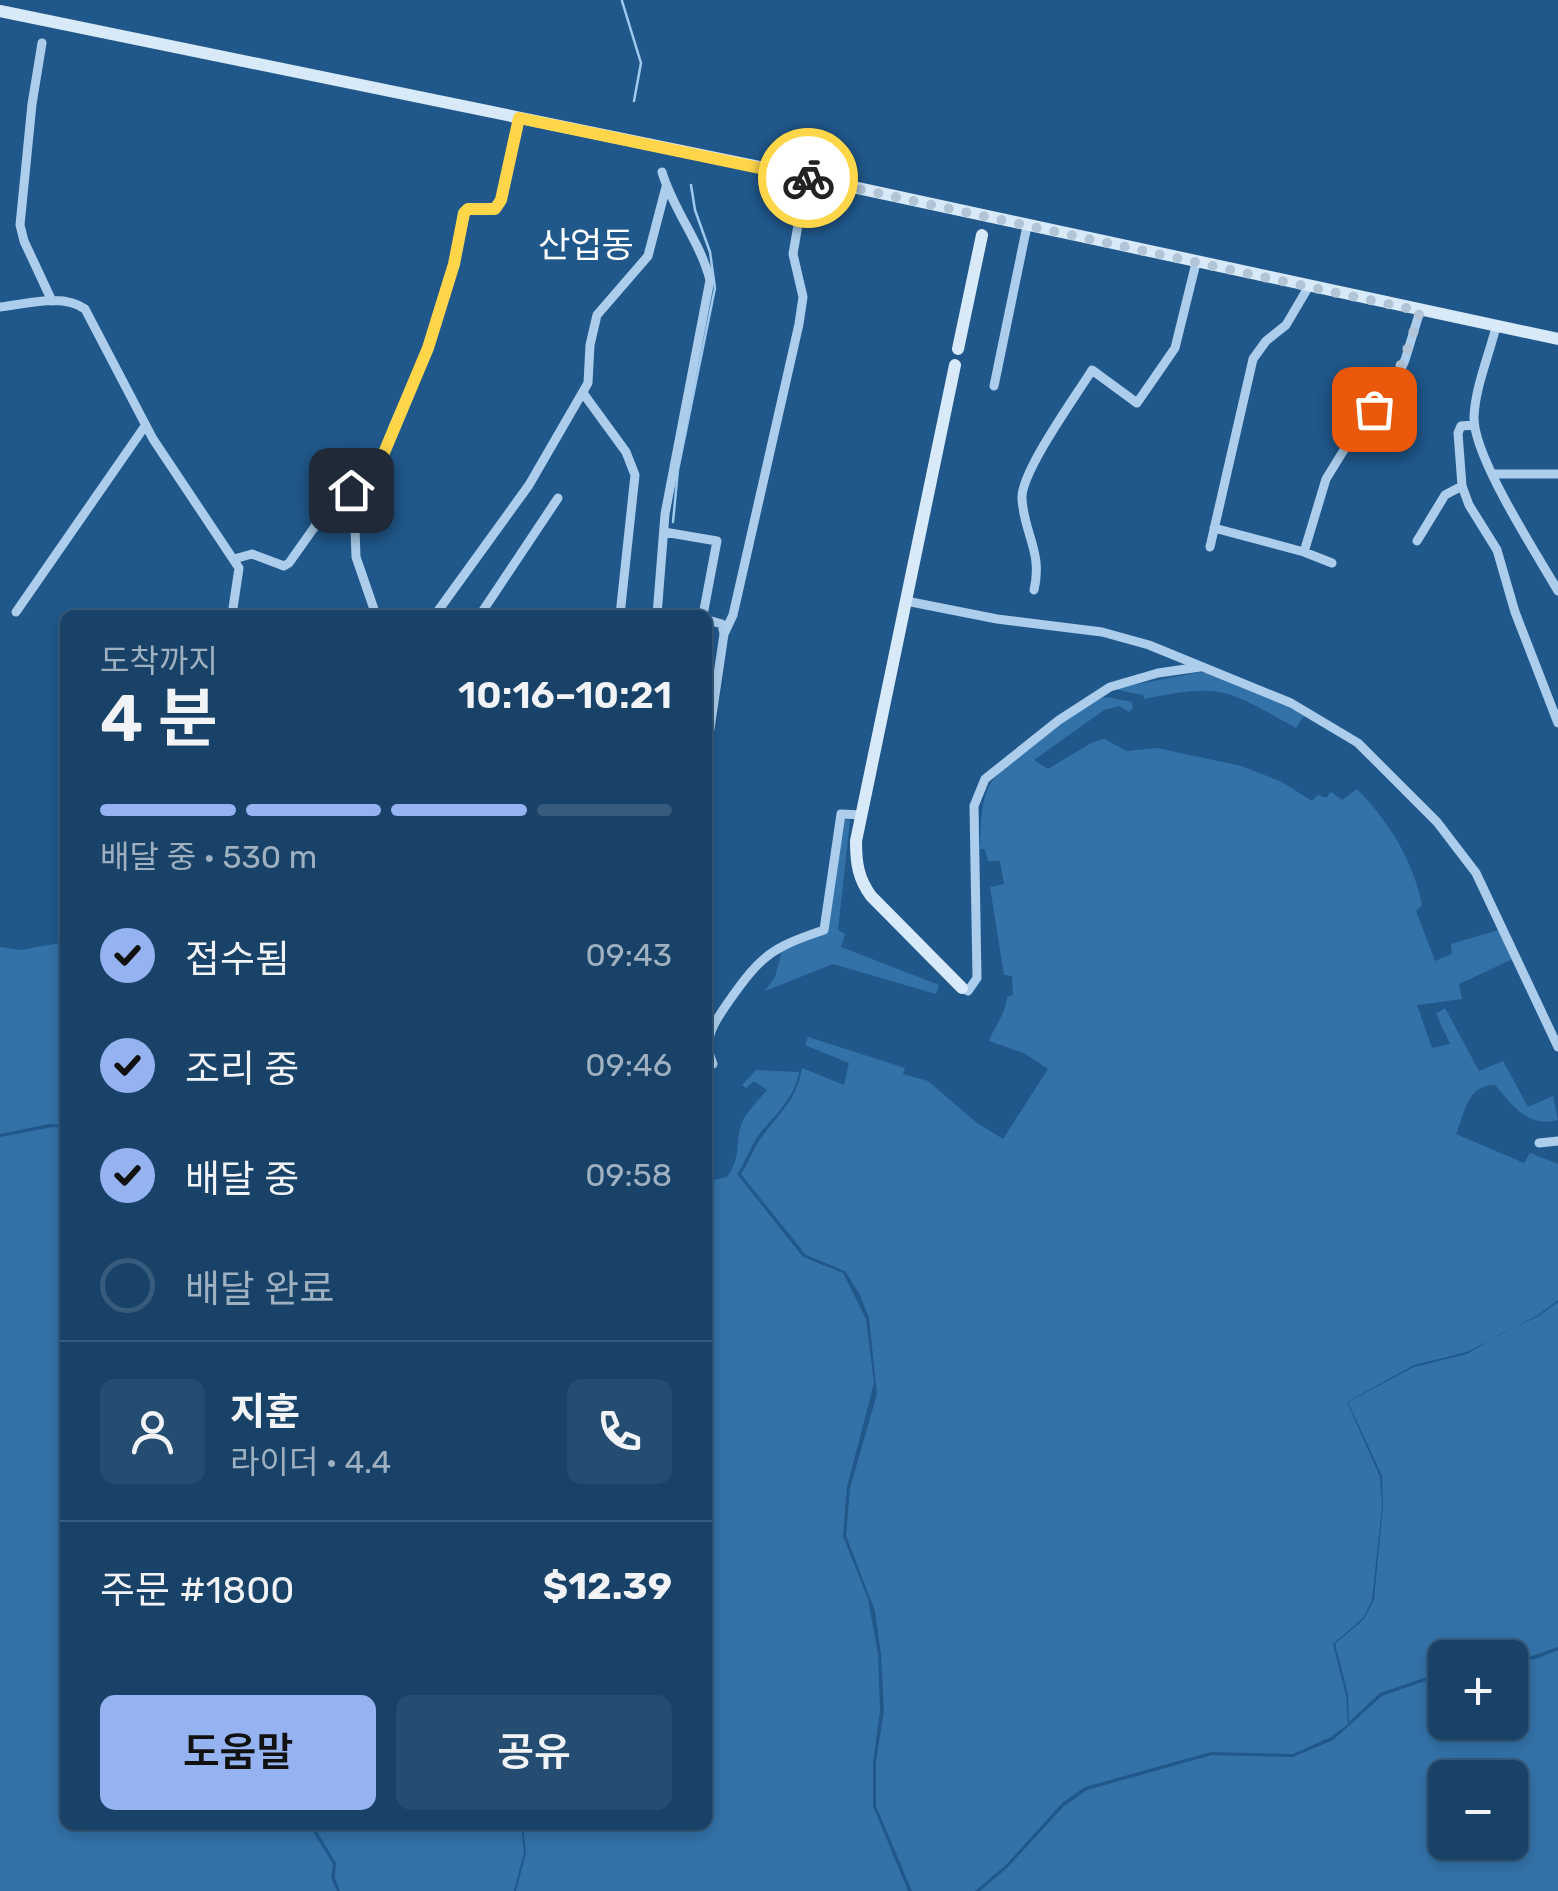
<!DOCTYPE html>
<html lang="ko">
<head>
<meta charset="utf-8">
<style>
  :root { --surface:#184268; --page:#254d71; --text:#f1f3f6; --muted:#9fb0c0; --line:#365b7c; --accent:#95b2f1 }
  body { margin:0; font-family:Rubik,"Noto Sans KR",sans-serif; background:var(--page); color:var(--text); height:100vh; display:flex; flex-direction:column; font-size:38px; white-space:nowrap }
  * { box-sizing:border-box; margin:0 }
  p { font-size:32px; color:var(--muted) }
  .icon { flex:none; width:55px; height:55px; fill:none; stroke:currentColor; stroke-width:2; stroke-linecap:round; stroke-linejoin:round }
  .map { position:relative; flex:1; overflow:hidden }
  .side { position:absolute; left:60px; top:610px; width:652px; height:1220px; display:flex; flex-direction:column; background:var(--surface); border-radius:15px; box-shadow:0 5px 15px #0003,0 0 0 2px var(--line) }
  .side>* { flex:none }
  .fabs { position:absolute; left:1428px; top:1640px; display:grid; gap:20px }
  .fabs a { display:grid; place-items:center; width:100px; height:100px; border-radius:15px; background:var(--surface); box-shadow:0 5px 15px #0003,0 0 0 2px var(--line); font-size:50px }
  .pin { position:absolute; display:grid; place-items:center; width:85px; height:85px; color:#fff; margin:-42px; border-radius:20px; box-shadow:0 5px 15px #0006 }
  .courier { position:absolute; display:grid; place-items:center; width:100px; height:100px; margin:-50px; border:8px solid #ffd54a; border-radius:50%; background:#fff; color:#222; box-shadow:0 2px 12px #0007 }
  .head em { font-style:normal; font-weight:600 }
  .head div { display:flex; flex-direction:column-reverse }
  .head { display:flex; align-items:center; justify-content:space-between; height:170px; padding:0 40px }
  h1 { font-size:65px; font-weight:600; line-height:75px }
  .bar { display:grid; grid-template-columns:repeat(4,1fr); gap:15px 10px; align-content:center; height:120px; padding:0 40px }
  .bar i { height:12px; border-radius:8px; background:var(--line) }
  .bar .current { background:var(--accent) }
  .bar p { grid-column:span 4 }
  .line { display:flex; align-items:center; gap:25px; padding:0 40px; border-top:2px solid var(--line) }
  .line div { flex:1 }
  .round { display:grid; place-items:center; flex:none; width:105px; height:105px; border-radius:15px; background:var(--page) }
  ol { padding:0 40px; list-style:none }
  li { display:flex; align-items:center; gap:30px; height:110px }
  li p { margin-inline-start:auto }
  li .icon { padding:10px; border-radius:50%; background:var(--accent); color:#111; stroke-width:4 }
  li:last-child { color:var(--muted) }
  li i { width:55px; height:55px; border:5px solid var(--line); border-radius:50% }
  .button { display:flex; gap:20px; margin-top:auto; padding:20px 40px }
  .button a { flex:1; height:115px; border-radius:15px; background:var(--accent); color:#111; font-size:40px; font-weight:600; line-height:115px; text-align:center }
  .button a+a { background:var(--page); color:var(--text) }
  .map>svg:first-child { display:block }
  .green { fill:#3372a9; fill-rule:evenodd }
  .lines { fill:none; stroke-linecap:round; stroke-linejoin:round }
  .stream { stroke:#a0caed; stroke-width:2.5 }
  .street { stroke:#acceec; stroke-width:9 }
  .secondary { stroke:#d8e9f9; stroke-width:12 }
  .done { stroke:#b1c5d6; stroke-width:10; stroke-dasharray:0 18 }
  .route { stroke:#ffd54a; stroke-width:12 }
  .labels { text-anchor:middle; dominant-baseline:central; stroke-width:9; stroke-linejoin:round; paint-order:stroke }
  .quarter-label { font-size:35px; fill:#fff; stroke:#20588b }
</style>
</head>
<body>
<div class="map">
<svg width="1558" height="1891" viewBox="0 0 1558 1891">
  <rect width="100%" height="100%" fill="#20588b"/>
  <path class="green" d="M1200 672C1236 677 1274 698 1304 716L1296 728C1229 691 1223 682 1145 699L1143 695 1113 689Z
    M1107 697 1132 702 1133 708 1129 712 1119 706 1104 710 1034 760 1048 769 1093 742 1104 739 1127 751 1157 748 1241 766 1282 782 1312 801 1318 795 1326 798 1331 792 1342 800 1357 789C1389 822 1413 860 1422 905L1416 911 1435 961 1452 954 1451 944 1499 930 1513 959 1459 984 1462 999 1417 1005 1432 1048 1450 1044 1436 1014 1445 1008 1479 1071 1503 1061 1528 1107 1553 1096 1558 1120C1528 1128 1513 1106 1495 1085 1468 1084 1465 1112 1456 1134L1524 1163 1530 1153 1558 1164V1300L1538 1315 1467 1352 1414 1365 1347 1402 1380 1477 1382 1506 1372 1600 1363 1618 1333 1644 1346 1695 1348 1724 1331 1737 1293 1754 1211 1752 1085 1787 1062 1803 1006 1865 975 1891H912L876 1806V1762L884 1711 881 1654 875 1611 846 1536 850 1488 877 1394 869 1318 860 1295 845 1271 806 1255 741 1174C749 1162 753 1149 761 1138 779 1113 797 1100 802 1068L844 1085 849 1063 805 1045 808 1037 905 1068 903 1074 928 1081 977 1123 1003 1139 1048 1069 1024 1053 989 1041C995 1025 1006 1014 1007 997L1013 995 1012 976 1004 975 990 887 1004 884 1000 861H988L985 849H980C981 830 980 804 989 786 999 764 1083 701 1107 697Z
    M845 819 850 820 838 930 845 934 841 947 939 985 936 994 833 964 765 991 775 977 782 951 826 933Z
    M65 942V1125L49 1124 0 1134V947L21 950Z
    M756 1070 799 1072C794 1098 778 1112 761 1132 751 1144 746 1161 737 1174L803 1257 843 1273 866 1319 874 1383 847 1487 843 1536 868 1599 878 1654 880 1711 873 1762V1806L908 1891H516L526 1853 523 1825H708V1190L713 1180 727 1177C743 1154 734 1143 742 1123 746 1112 759 1100 767 1090L754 1081 746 1088 742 1085Z
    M53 1127 65 1128V1414L60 1417 65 1426V1825H309L333 1864 331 1878 337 1891H0V1137Z
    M1558 1302V1647L1529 1657 1445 1658V1671L1380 1693 1349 1722 1348 1694 1335 1644 1364 1619 1374 1600 1383 1506 1382 1476 1348 1402 1414 1367 1467 1354 1500 1334 1539 1316Z
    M1558 1650V1891H980L1008 1867 1064 1806 1087 1790 1212 1755 1293 1757 1333 1740 1382 1696 1445 1674V1722H1510V1660L1536 1659ZM1445 1778H1510V1842H1445Z
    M313 1825H521L524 1852 514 1891H340L335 1878 336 1863Z"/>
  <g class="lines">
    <path class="stream" d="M622 1 641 63 634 101
      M673 522 678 470 715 288 710 252 695 210 691 185"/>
    <path class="street" d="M42 43 32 104 20 225 24 241 52 301
      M0 307C27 304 63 293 85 309L153 439 239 568 232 615
      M1496 327C1489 355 1475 388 1474 417 1473 457 1537 554 1558 591
      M994 386 1027 226
      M583 393 626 452 635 475 620 615
      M1474 425 1461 426 1458 433 1462 486 1469 505 1497 550 1515 612 1558 723
      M1494 474H1558
      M1214 528 1304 552 1332 563
      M664 532 717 541 703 615
      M1417 541 1445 495 1462 486
      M1210 547 1253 359 1266 341 1286 325 1309 286
      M1304 552 1326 479 1355 432 1393 386 1405 360 1420 311
      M234 559 252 554 284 566 289 563 340 491 351 490 365 498
      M1034 590C1043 552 1024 534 1022 499 1020 473 1076 396 1092 370L1137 403 1175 348 1196 263
      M906 601 997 619 1102 632 1149 645 1291 703 1358 743 1437 822 1476 873 1558 1047
      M16 612 145 426
      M376 615 356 557 355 528 394 425 428 349 454 264 465 213 468 209H495L501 200 519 118
      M435 615 529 485 588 383 590 345 597 315 648 256 666 187
      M480 615 558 498
      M657 615 665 514 710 280C700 241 673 210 662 172
      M708 620 722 624 724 634
      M708 742 724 634 733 615 799 324 803 297 793 254 806 178
      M962 988 968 991 977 978 974 806 985 779 1059 720 1110 687 1158 673 1200 667
      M708 1045C710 1027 719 1016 729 1001 761 956 770 948 824 930L841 814 862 815
      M708 1050 713 1064
      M1539 1143 1558 1141"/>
    <path class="secondary" d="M0 11 765 168 1558 339
      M958 349 982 235
      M955 365 856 841C856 863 858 878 871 896L962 988"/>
  </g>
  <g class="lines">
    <path class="done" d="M808 178 1420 311C1409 348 1398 378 1374 409"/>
    <path class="route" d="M351 490 365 498 428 348 454 264 464 213 468 209H495L501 200 519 118 808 178"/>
  </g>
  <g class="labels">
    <g class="quarter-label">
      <text x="586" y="245">산업동</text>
    </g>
  </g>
</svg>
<div class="fabs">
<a>+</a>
<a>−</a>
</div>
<div class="pin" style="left:1374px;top:409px;background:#ea580c"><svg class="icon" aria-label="bag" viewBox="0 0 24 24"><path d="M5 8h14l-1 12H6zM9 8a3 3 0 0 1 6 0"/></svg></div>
<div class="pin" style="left:351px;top:490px;background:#1f2937"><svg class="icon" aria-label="home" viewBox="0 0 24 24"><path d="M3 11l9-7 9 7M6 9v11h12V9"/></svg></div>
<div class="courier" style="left:808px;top:178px"><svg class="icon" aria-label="bike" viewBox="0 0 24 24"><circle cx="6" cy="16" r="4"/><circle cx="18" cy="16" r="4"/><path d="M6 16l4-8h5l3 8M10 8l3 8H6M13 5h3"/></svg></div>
<section class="side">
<div class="head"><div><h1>4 분</h1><p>도착까지</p></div><em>10:16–10:21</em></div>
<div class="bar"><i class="current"></i><i class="current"></i><i class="current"></i><i></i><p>배달 중 · 530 m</p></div>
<ol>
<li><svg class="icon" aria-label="check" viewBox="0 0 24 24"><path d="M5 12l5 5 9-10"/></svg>접수됨<p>09:43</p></li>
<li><svg class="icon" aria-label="check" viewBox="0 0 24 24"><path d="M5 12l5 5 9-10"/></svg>조리 중<p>09:46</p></li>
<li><svg class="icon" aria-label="check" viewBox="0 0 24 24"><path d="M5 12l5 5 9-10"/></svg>배달 중<p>09:58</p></li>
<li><i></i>배달 완료</li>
</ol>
<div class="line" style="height:180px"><a class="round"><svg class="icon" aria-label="person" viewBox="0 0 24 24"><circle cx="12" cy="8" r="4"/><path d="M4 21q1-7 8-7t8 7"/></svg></a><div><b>지훈</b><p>라이더 · 4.4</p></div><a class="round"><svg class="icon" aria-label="phone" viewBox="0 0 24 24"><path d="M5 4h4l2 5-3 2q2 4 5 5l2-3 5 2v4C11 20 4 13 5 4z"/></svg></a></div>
<div class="line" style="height:130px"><div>주문 #1800</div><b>$12.39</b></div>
<div class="button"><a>도움말</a><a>공유</a></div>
</section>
</div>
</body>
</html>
